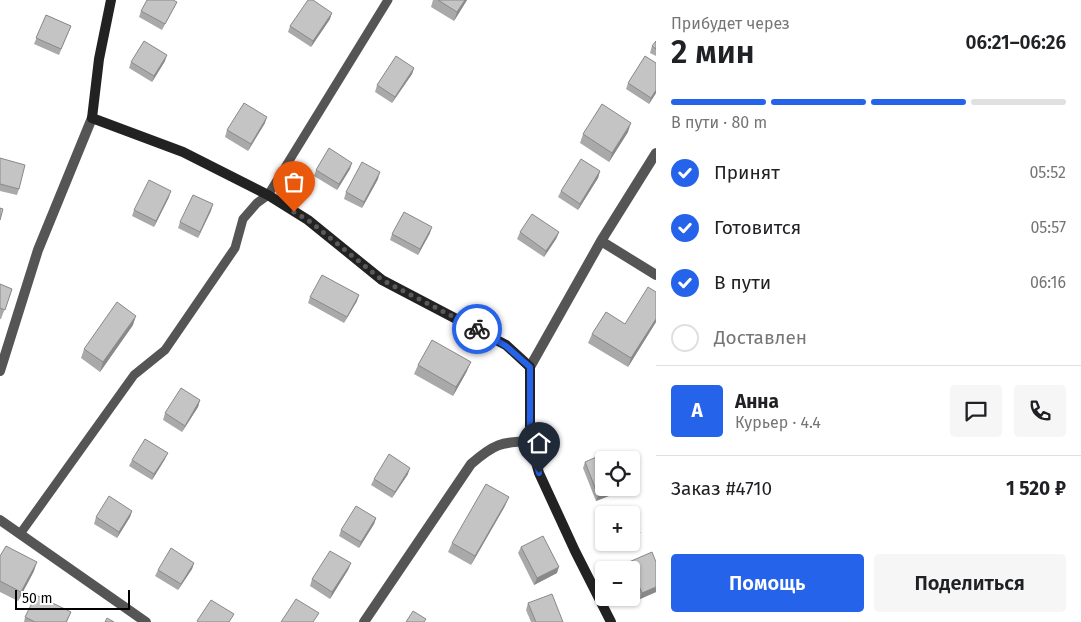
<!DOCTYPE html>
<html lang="ru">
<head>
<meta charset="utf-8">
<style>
  :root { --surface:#fff; --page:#f6f6f6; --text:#202124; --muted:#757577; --line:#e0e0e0; --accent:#2563eb }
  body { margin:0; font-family:"Fira Sans",sans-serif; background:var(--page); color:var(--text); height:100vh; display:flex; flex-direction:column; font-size:19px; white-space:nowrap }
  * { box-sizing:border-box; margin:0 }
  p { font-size:16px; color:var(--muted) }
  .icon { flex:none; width:28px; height:28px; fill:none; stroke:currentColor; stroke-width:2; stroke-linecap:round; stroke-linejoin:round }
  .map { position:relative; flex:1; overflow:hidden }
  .side { display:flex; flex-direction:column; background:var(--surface); width:425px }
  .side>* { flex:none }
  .fabs { position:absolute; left:595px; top:451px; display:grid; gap:10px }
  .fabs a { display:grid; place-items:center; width:45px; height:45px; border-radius:5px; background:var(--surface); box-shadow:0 1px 4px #0004; font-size:25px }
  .scale { position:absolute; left:15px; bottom:12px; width:115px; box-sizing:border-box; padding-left:5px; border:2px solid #000; border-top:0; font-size:14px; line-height:18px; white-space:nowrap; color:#000; -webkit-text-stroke:4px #fff; paint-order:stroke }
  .pin { position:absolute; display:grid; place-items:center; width:42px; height:42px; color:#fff; margin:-51px -21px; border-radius:50% 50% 50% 0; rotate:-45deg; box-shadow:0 0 5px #0007 }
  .pin .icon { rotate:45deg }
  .courier { position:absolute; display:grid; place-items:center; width:50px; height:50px; margin:-25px; border:4px solid #2563eb; border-radius:50%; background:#fff; color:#222; box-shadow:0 1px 6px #0007 }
  .summary em { font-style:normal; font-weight:600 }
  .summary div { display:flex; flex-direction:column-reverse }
  .summary { display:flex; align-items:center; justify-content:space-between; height:85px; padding:0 15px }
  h1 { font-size:32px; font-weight:600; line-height:38px }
  .bar { display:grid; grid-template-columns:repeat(4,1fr); gap:8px 5px; align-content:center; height:60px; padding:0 15px }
  .bar i { height:6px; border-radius:4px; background:var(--line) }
  .bar .active { background:var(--accent) }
  .bar p { grid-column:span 4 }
  .line { display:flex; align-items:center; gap:12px; padding:0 15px; border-top:1px solid var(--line) }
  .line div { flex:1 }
  .round { display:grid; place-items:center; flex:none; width:52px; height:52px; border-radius:5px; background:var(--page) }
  ol { padding:0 15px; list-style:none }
  li { display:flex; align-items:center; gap:15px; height:55px }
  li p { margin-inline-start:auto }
  li .icon { padding:5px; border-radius:50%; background:var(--accent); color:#fff; stroke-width:4 }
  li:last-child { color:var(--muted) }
  li i { width:28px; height:28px; border:2px solid var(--line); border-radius:50% }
  .button { display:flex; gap:10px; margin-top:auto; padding:10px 15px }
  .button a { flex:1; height:58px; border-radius:5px; background:var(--accent); color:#fff; font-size:20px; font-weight:600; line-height:58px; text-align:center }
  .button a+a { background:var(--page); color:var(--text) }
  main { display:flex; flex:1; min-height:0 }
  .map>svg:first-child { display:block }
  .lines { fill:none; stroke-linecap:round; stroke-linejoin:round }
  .lane { stroke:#555; stroke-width:9 }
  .street { stroke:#555; stroke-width:10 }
  .secondary { stroke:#222; stroke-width:10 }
  .wall { fill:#a9a9a9 }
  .shaded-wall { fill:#898989 }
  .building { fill:#c4c4c4; stroke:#898989 }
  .done { stroke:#595959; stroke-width:5; stroke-dasharray:0 9 }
  .route { stroke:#2563eb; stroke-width:6 }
</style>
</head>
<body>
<main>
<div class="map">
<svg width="656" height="622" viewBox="0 0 656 622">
  <rect width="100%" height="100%" fill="#fff"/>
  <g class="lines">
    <path class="lane" d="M20 534 134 375 165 350 235 248 243 219 257 203 268 195 388 0"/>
    <path class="street" d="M601 241 656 275
      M530 367 601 241 656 153
      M0 371 38 250 92 118
      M0 520 146 622
      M364 622 471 464C494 444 501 442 530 441"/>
    <path class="secondary" d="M111 0 99 59 92 118 183 152 268 195 308 220 382 280 506 345 530 367V441L539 473 575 551 611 622"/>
  </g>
  <path class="wall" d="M433 0H467L454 21 431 7Z
    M177 2 174 8 162 30 139 17 141 11Z
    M46 15 71 26 59 55 34 44Z
    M330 19 311 47 288 32 290 26Z
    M656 41V56L650 53 652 46Z
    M165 61 152 82 129 68 131 62Z
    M414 68 412 74 392 103 375 92 377 85Z
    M628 83 656 93 649 104 626 89Z
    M265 123 248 151 225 137 227 130Z
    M628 132 609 162 580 143 583 134Z
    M0 158 19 189 17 195 0 191Z
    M350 169 337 190 314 176 316 170Z
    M600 171 598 178 578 210 558 197 561 191Z
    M378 179 362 208 344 199 346 192Z
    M169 197 154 227 132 216 134 210Z
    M213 204 198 238 178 228 180 222Z
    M520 232H559L556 239 544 257 517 239Z
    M430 233 418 255 390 240 392 234Z
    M0 284 12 289 1 319H0Z
    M656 292V322L628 367 588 343 592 334 625 324Z
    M310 297 357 301 344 323 308 303Z
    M133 325 100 372 81 358 84 349Z
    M418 365 467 371 453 396 414 374Z
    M200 400 198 407 182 432 163 420 165 413Z
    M165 459 152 480 129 466 132 460Z
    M585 462 619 492 596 501 583 468Z
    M408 474 392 498 371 485 374 479Z
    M505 506 471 565 448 552 452 543Z
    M132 511 130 517 117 538 94 524 96 517Z
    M376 518 374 524 359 548 339 536 341 530Z
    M612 542H629L615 548Z
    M521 547 557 573 534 585 518 553Z
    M0 556 34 571 18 601 0 592Z
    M629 562H656V592L640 599 631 579V570H627V568Z
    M194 563 192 569 178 590 155 576 158 570Z
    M351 563 348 570 330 599 310 586 312 579Z
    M528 603 563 622H531L526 610Z
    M71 612 67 622H24L25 617Z"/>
  <path class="shaded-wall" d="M465 0H467L454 21 457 12Z
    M332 13 330 19 311 47 313 41Z
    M167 55 165 61 152 82 154 76Z
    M414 68 412 74 392 103 395 97Z
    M656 90V93L649 104 651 98Z
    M267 117 265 123 248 151 251 144Z
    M631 123 628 132 609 162 612 153Z
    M352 163 350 169 337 190 339 184Z
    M600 171 598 178 578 210 580 204Z
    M380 172 378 179 362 208 364 202Z
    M171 191 169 197 154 227 156 221Z
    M213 204 211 211 198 238 200 232Z
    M432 227 430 233 418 255 420 249Z
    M559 232 556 239 544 257 546 251Z
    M359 295 357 301 344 323 347 317Z
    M136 316 133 325 100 372 103 362Z
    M656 319V322L628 367 631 358Z
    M471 362 467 371 453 396 456 387Z
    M200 400 198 407 182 432 185 426Z
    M168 453 165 459 152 480 154 474Z
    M410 468 408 474 392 498 395 492Z
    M616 488H621L619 492 596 501 598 495Z
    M509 497 505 506 471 565 475 556Z
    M132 511 130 517 117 538 119 532Z
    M376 518 374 524 359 548 361 542Z
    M640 533 638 539 631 541V536Z
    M617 542H629L615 548Z
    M37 562 34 571 18 601 21 592Z
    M194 563 192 569 178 590 181 584Z
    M351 563 348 570 330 599 332 592Z
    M559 567 557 573 534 585 537 578Z
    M656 587V592L640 599 642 593Z"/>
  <path class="building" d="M147 0H173L177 2 165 24 141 11Z
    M308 0H313L332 13 313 41 290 26Z
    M438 0H465L457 12Z
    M46 15 71 26 61 49 36 38Z
    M144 41 167 55 154 76 131 62Z
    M656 41V49L652 46Z
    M396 56 414 68 395 97 377 85Z
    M645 56 656 63V90L651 98 628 83Z
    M244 103 267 117 251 144 227 130Z
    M602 104 631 123 612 153 583 134Z
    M329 148 352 163 339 184 316 170Z
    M0 158 25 165 19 189 0 184Z
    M581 159 600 171 580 204 561 191Z
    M362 162 380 172 364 202 346 192Z
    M149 180 171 191 156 221 134 210Z
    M193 195 213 204 200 232 180 222Z
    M0 208 3 209 0 220Z
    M404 212 432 227 420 249 392 234Z
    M532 214 559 232 546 251 520 232Z
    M322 275 359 295 347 317 310 297Z
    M0 284 12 289 5 310 0 308Z
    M648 287 656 292V319L631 358 592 334 606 312 625 324Z
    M117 302 136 316 103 362 84 349Z
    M432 340 471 362 456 387 418 365Z
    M181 388 200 400 185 426 165 413Z
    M145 439 168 453 154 474 132 460Z
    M608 452 611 460H604V488H616L598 495 585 462Z
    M389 454 410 468 395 492 374 479Z
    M486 484 509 497 475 556 452 543Z
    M109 496 132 511 119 532 96 517Z
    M356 506 376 518 361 542 341 530Z
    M630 508 640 533 631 536V515H612Z
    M543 536 559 567 537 578 521 547Z
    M6 546 37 562 21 592 0 581V556Z
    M171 548 194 563 181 584 158 570Z
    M330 551 351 563 332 592 312 579Z
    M652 552 656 562V587L642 593 629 562Z
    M552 594 563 622H536L528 603Z
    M36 595 71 612 66 622H35L25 617Z
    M296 599 319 613 313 622H281Z
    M211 600 234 614 229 622H199L197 621Z
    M413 611 426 619 424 622H406Z
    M107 618 114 622H105Z"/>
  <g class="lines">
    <path class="done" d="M294 212 308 220 382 280 477 329"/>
    <path class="route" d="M477 329 506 346 530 367V441L539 473"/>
  </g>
</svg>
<div class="fabs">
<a><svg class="icon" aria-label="locate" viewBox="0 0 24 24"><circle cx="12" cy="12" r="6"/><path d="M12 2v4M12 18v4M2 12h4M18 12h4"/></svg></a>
<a>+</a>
<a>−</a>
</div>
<div class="scale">50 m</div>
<div class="pin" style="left:294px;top:212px;background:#ea580c"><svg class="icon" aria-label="bag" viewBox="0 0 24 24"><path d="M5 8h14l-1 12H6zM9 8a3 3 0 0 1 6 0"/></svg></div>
<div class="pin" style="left:539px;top:473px;background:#1f2937"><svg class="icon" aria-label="home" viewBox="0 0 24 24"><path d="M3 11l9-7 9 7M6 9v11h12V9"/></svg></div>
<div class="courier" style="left:477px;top:329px"><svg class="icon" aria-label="bike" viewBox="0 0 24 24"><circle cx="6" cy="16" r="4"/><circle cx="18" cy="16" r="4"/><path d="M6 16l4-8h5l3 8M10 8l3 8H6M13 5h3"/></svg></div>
</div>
<section class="side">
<div class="summary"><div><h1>2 мин</h1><p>Прибудет через</p></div><em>06:21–06:26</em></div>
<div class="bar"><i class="active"></i><i class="active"></i><i class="active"></i><i></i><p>В пути · 80 m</p></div>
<ol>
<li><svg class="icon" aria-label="check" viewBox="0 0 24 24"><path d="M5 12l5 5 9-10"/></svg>Принят<p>05:52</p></li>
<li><svg class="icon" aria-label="check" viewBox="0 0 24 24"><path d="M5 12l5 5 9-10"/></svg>Готовится<p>05:57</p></li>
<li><svg class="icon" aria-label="check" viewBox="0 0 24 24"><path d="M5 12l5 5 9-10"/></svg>В пути<p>06:16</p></li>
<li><i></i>Доставлен</li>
</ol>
<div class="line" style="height:90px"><b class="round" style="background:var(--accent);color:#fff">А</b><div><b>Анна</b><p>Курьер · 4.4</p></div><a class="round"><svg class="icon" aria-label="chat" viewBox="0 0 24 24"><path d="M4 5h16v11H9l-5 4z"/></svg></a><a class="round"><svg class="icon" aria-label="phone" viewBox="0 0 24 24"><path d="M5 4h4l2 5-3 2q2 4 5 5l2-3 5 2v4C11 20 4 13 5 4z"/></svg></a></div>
<div class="line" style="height:65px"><div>Заказ #4710</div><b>1 520 ₽</b></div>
<div class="button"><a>Помощь</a><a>Поделиться</a></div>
</section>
</main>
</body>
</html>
